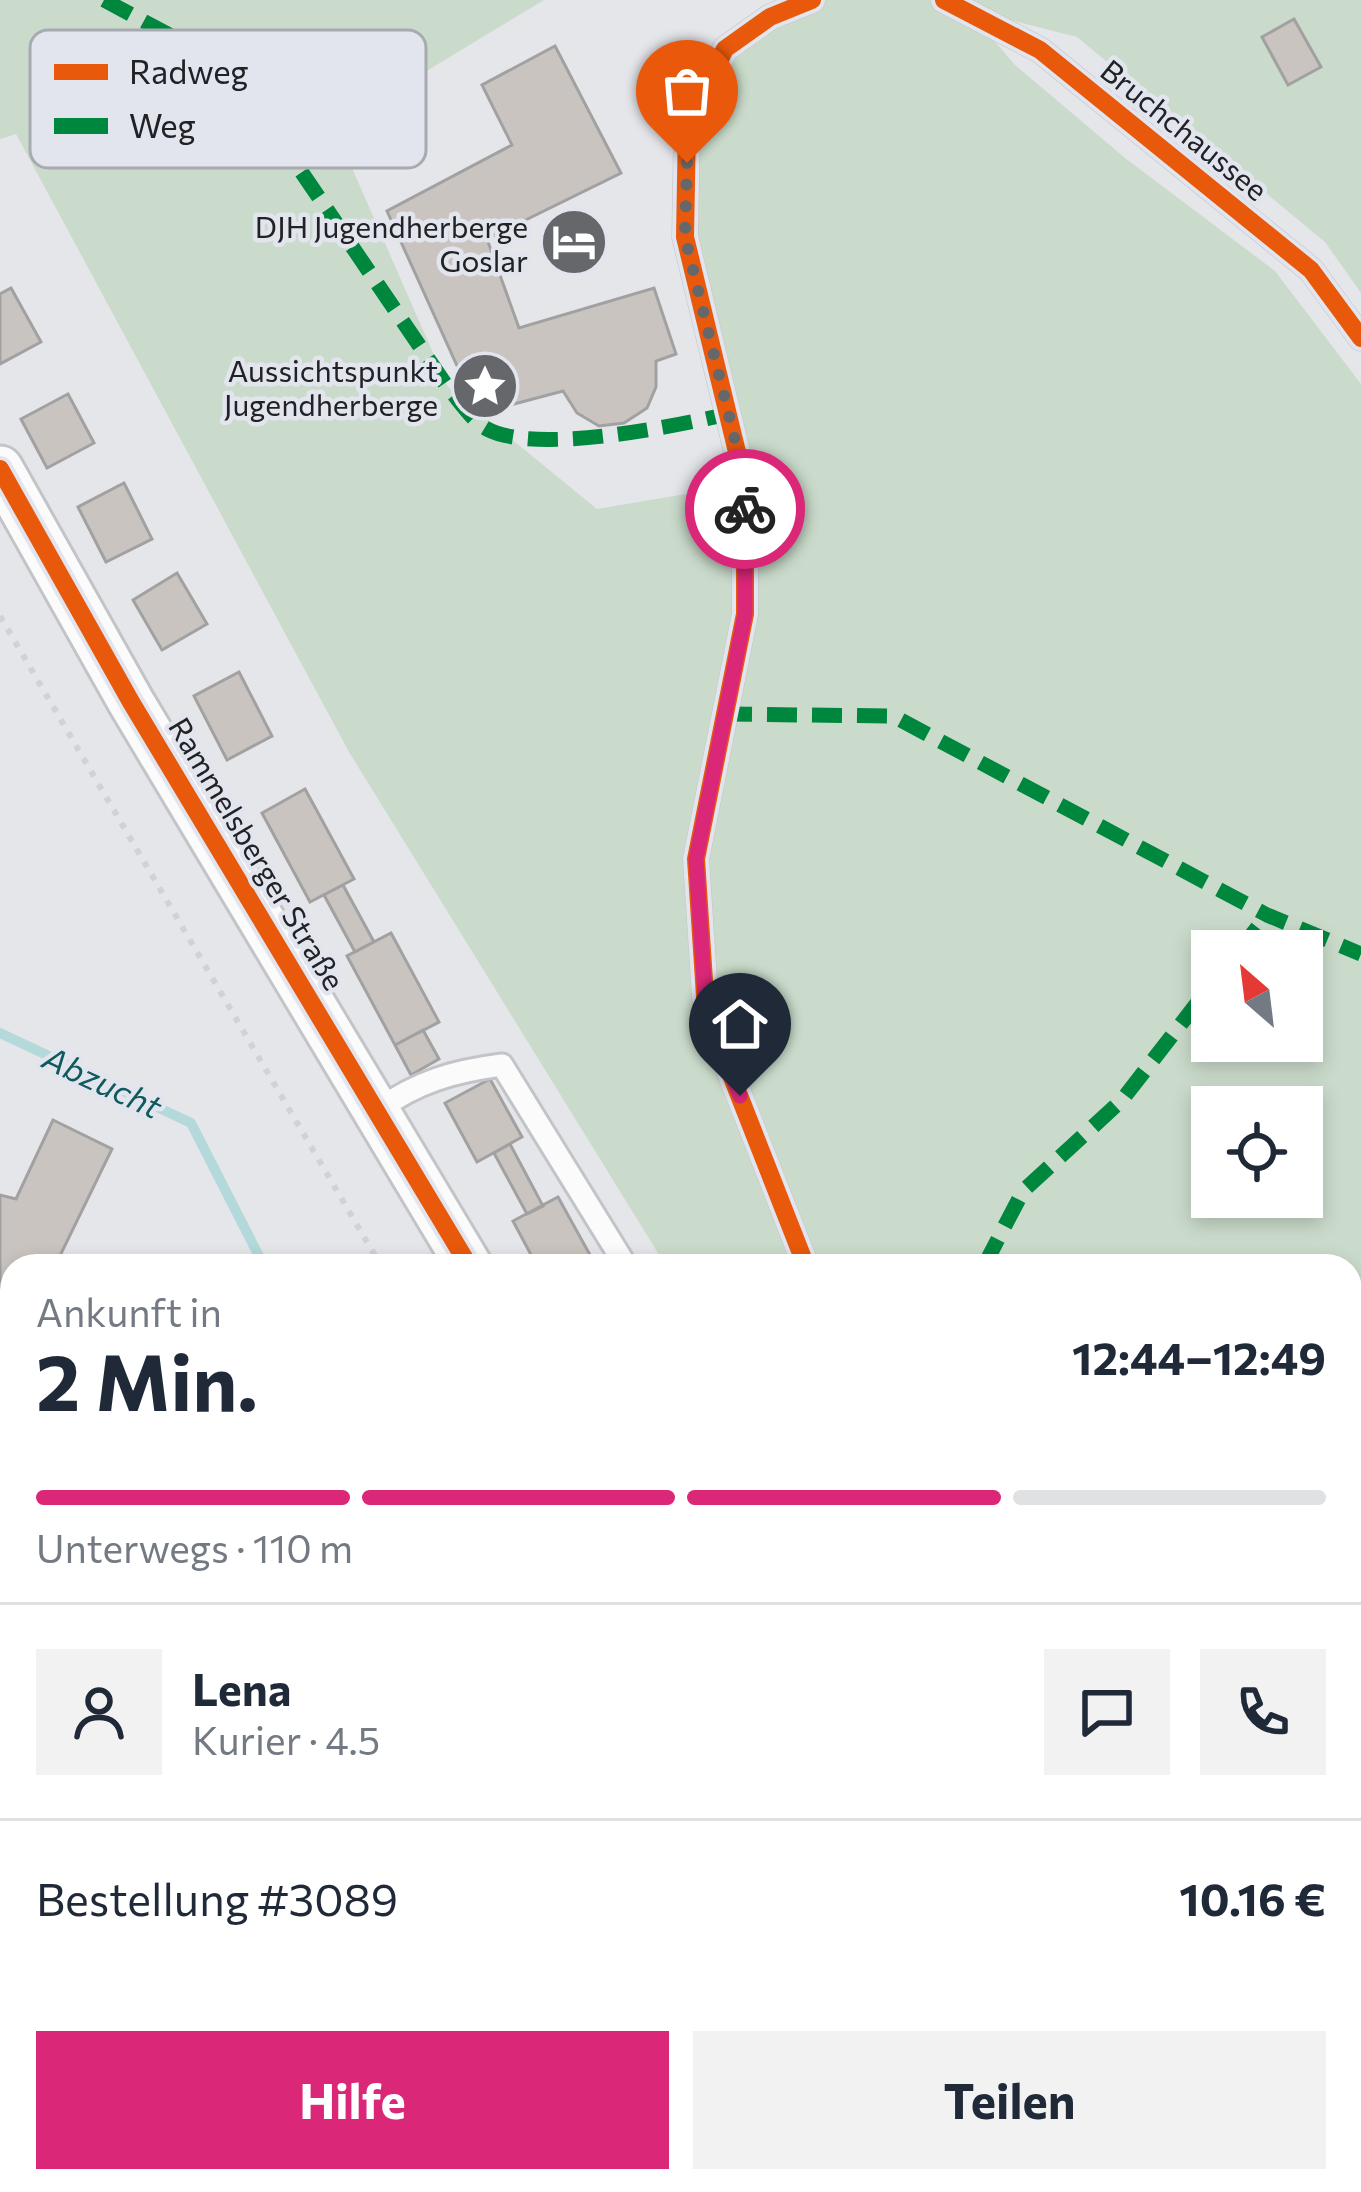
<!DOCTYPE html>
<html lang="de">
<head>
<meta charset="utf-8">
<style>
  :root { --surface:#fff; --page:#f2f2f3; --text:#1f2937; --muted:#747a83; --line:#e0e1e3; --accent:#db2777 }
  body { margin:0; font-family:Commissioner,sans-serif; background:var(--page); color:var(--text); height:100vh; display:flex; flex-direction:column; font-size:45px; white-space:nowrap }
  * { box-sizing:border-box; margin:0 }
  p { font-size:39px; color:var(--muted) }
  .icon { flex:none; width:66px; height:66px; fill:none; stroke:currentColor; stroke-width:2; stroke-linecap:round; stroke-linejoin:round }
  .map { position:relative; flex:1; overflow:hidden }
  .drawer { position:absolute; left:0px; top:1254px; width:1362px; height:939px; display:flex; flex-direction:column; background:var(--surface); border-radius:36px 36px 0 0; box-shadow:0 6px 18px #0003 }
  .drawer>* { flex:none }
  .needle { width:78px; rotate:332deg }
  .tools { position:absolute; left:1191px; top:930px; display:grid; gap:24px }
  .tools a { display:grid; place-items:center; width:132px; height:132px; border-radius:0px; background:var(--surface); box-shadow:0 6px 18px #0003; font-size:60px }
  .pin { position:absolute; display:grid; place-items:center; width:102px; height:102px; color:#fff; margin:-123px -51px; border-radius:50% 50% 50% 0; rotate:-45deg; box-shadow:0 0 12px #0007 }
  .pin .icon { rotate:45deg }
  .courier { position:absolute; display:grid; place-items:center; width:120px; height:120px; margin:-60px; border:9px solid #db2777; border-radius:50%; background:#fff; color:#222; box-shadow:0 3px 15px #0007 }
  .summary em { font-style:normal; font-weight:700 }
  .summary div { display:flex; flex-direction:column-reverse }
  .summary { display:flex; align-items:center; justify-content:space-between; height:204px; padding:0 36px }
  h1 { font-size:78px; font-weight:700; line-height:90px }
  .bar { display:grid; grid-template-columns:repeat(4,1fr); gap:18px 12px; align-content:center; height:144px; padding:0 36px }
  .bar i { height:15px; border-radius:9px; background:var(--line) }
  .bar .active { background:var(--accent) }
  .bar p { grid-column:span 4 }
  .line { display:flex; align-items:center; gap:30px; padding:0 36px; border-top:3px solid var(--line) }
  .line div { flex:1 }
  .round { display:grid; place-items:center; flex:none; width:126px; height:126px; border-radius:0px; background:var(--page) }
  .primary-button { display:flex; gap:24px; margin-top:auto; padding:24px 36px }
  .primary-button a { flex:1; height:138px; border-radius:0px; background:var(--accent); color:#fff; font-size:48px; font-weight:700; line-height:138px; text-align:center }
  .primary-button a+a { background:var(--page); color:var(--text) }
  .map>svg:first-child { display:block }
  .green { fill:#cadbcb; fill-rule:evenodd }
  .lines { fill:none; stroke-linecap:round; stroke-linejoin:round }
  .stream { stroke:#b3d9da; stroke-width:10 }
  .building { fill:#cac4c1; stroke:#a2a1a2; stroke-width:3 }
  .lane-casing { stroke:#c3c4c7; stroke-width:27 }
  .street-casing { stroke:#c3c4c7; stroke-width:51 }
  .path { stroke:#d2d2d4; stroke-width:6; stroke-dasharray:6 9; stroke-linecap:butt }
  .lane { stroke:#fbfbfc; stroke-width:21 }
  .street { stroke:#fbfbfc; stroke-width:45 }
  .quiet { stroke:#00873e; stroke-width:15; stroke-dasharray:30 15; stroke-linecap:butt }
  .cycleway-casing { stroke:#e2e5ed; stroke-width:26 }
  .cycleway { stroke:#e8590c; stroke-width:18 }
  .done { stroke:#65676a; stroke-width:12; stroke-dasharray:0 21.6 }
  .route { stroke:#db2777; stroke-width:15 }
  .labels { text-anchor:middle; dominant-baseline:central; stroke-width:9; stroke-linejoin:round; paint-order:stroke }
  .street-label { font-size:30px; fill:#202225; stroke:#e2e5ed }
  .poi-label { font-size:30px; fill:#202225; stroke:#e2e5ed; text-anchor:end }
  .water-label { font-size:33px; font-style:italic; fill:#0e5a5c; stroke:#e2e5ed }
  .key { fill:#e2e5ed; stroke:#a8aab1; stroke-width:3 }
  .key-label { font-size:33px; fill:#202225 }
</style>
</head>
<body>
<div class="map">
<svg width="1361" height="2192" viewBox="0 0 1361 2192">
  <rect width="100%" height="100%" fill="#e5e6ea"/>
  <path class="green" d="M0 0H544L334 127 448 387 597 509 745 484 685 237 687 125 725 49 812 0H1361V293L1325 242 1077 37 967 9 1015 65 1125 158 1275 271 1361 384V2192H1047L1059 2181H1350V1266H666L349 752 16 134 0 139ZM1212 951H1302V1041H1212ZM1212 1107H1302V1197H1212Z
    M0 1467 12 1474V2181H523L524 2192H0Z"/>
  <g class="lines">
    <path class="stream" d="M0 1033 191 1123 264 1266
      M453 2181 458 2192"/>
  </g>
  <path class="building" d="M1294 19 1321 67 1288 85 1262 37Z
    M555 46 621 173 487 239 519 328 654 288 676 354 656 361V387L647 408 624 423 599 426 577 413 563 391 499 408 473 401 387 211 512 145 482 85Z
    M11 288 41 342 0 364V294Z
    M68 394 94 443 47 468 21 419Z
    M124 483 152 539 106 562 78 507Z
    M177 573 207 624 162 650 133 600Z
    M239 672 272 736 227 760 194 696Z
    M305 789 354 879 310 902 262 813Z
    M343 885 374 942 355 952 324 895Z
    M391 933 439 1022 395 1045 347 956Z
    M423 1030 439 1059 411 1075 395 1045Z
    M490 1079 522 1137 477 1162 445 1103Z
    M53 1120 112 1149 55 1266H12V1416L0 1411V1195L16 1199Z
    M510 1144 543 1206 527 1214 494 1153Z
    M558 1197 590 1255 570 1266H537L513 1221Z"/>
  <g class="lines">
    <g class="lane-casing">
      <path id="lane" d="M944 0 1040 50 1311 270 1361 338
        M378 1110C417 1082 454 1071 502 1065L626 1266
        M806 1266 706 1011 696 859 745 614V485L685 237 687 125 725 49 770 17 812 0"/>
    </g>
    <g class="street-casing">
      <path id="street" d="M0 469 131 702 469 1266
        M923 2181 927 2192"/>
    </g>
    <path class="path" d="M0 616 381 1266
      M846 2181 851 2192"/>
    <use href="#lane" class="lane"/>
    <use href="#street" class="street"/>
    <path class="quiet" d="M104 0 231 68 448 388C459 400 473 422 487 429 536 455 675 426 728 414
      M722 714 893 716 1267 915 1361 954
      M1239 951 1267 915
      M984 1266 1023 1191 1122 1100 1212 984
      M0 1493 12 1501
      M327 2181 331 2192"/>
    <g class="cycleway-casing">
      <path id="cycleway" d="M944 0 1040 50 1311 270 1361 338
        M0 469 131 702 469 1266
        M806 1266 706 1011 696 859 745 614V485L685 237 687 125 725 49 770 17 812 0"/>
    </g>
    <use href="#cycleway" class="cycleway"/>
  </g>
  <g class="lines">
    <path class="done" d="M687 163 685 237 746 485 745 509"/>
    <path class="route" d="M740 1096 706 1011 696 859 745 614V509"/>
  </g>
  <defs>
    <g id="hotel-disc" transform="scale(3.45)"><circle r="9.5" fill="#65676a" stroke="#e2e5ed"/><path d="M-6-4.5h1.5V1H6V5H4.5V3h-9V5H-6ZM-4 0a1.8 1.8 0 1 1 3.6 0ZM.5 0V-2.5h3Q6-2.5 6 0Z" fill="#fff"/></g>
    <g id="sight-disc" transform="scale(3.45)"><circle r="9.5" fill="#65676a" stroke="#e2e5ed"/><path d="M0-6L1.8-2.2L6-1.7L2.9 1.2L3.7 5.4L0 3.3L-3.7 5.4L-2.9 1.2L-6-1.7L-1.8-2.2Z" fill="#fff"/></g>
  </defs>
  <g fill-rule="evenodd">
    <use href="#hotel-disc" x="574" y="242"/>
    <use href="#sight-disc" x="485" y="386"/>
  </g>
  <g class="labels">
    <g class="street-label">
      <text transform="translate(1185 129) rotate(39)">Bruchchaussee</text>
      <text transform="translate(258 853) rotate(59)">Rammelsberger Straße</text>
    </g>
    <g class="poi-label">
      <text x="528" y="225">DJH Jugendherberge<tspan x="528" dy="34">Goslar</tspan></text>
      <text x="438" y="369">Aussichtspunkt<tspan x="438" dy="34">Jugendherberge</tspan></text>
    </g>
    <g class="water-label">
      <text transform="translate(103 1081) rotate(25)">Abzucht</text>
    </g>
  </g>
  <rect x="30" y="30" width="396" height="138" rx="18" class="key"/>
  <rect x="54" y="64" width="54" height="16" fill="#e8590c"/>
  <rect x="54" y="118" width="54" height="16" fill="#00873e"/>
  <g class="key-label">
    <text x="129" y="84">Radweg</text>
    <text x="129" y="138">Weg</text>
  </g>
</svg>
<div class="tools">
<a><svg class="needle" viewBox="-14 -14 28 28"><path d="M0-13l5 13h-10z" fill="#e53935"/><path d="M0 13l5-13h-10z" fill="#747a83"/></svg></a>
<a><svg class="icon" aria-label="locate" viewBox="0 0 24 24"><circle cx="12" cy="12" r="6"/><path d="M12 2v4M12 18v4M2 12h4M18 12h4"/></svg></a>
</div>
<div class="pin" style="left:687px;top:163px;background:#ea580c"><svg class="icon" aria-label="bag" viewBox="0 0 24 24"><path d="M5 8h14l-1 12H6zM9 8a3 3 0 0 1 6 0"/></svg></div>
<div class="pin" style="left:740px;top:1096px;background:#1f2937"><svg class="icon" aria-label="home" viewBox="0 0 24 24"><path d="M3 11l9-7 9 7M6 9v11h12V9"/></svg></div>
<div class="courier" style="left:745px;top:509px"><svg class="icon" aria-label="bike" viewBox="0 0 24 24"><circle cx="6" cy="16" r="4"/><circle cx="18" cy="16" r="4"/><path d="M6 16l4-8h5l3 8M10 8l3 8H6M13 5h3"/></svg></div>
<section class="drawer">
<div class="summary"><div><h1>2 Min.</h1><p>Ankunft in</p></div><em>12:44–12:49</em></div>
<div class="bar"><i class="active"></i><i class="active"></i><i class="active"></i><i></i><p>Unterwegs · 110 m</p></div>
<div class="line" style="height:216px"><a class="round"><svg class="icon" aria-label="person" viewBox="0 0 24 24"><circle cx="12" cy="8" r="4"/><path d="M4 21q1-7 8-7t8 7"/></svg></a><div><b>Lena</b><p>Kurier · 4.5</p></div><a class="round"><svg class="icon" aria-label="chat" viewBox="0 0 24 24"><path d="M4 5h16v11H9l-5 4z"/></svg></a><a class="round"><svg class="icon" aria-label="phone" viewBox="0 0 24 24"><path d="M5 4h4l2 5-3 2q2 4 5 5l2-3 5 2v4C11 20 4 13 5 4z"/></svg></a></div>
<div class="line" style="height:156px"><div>Bestellung #3089</div><b>10.16 €</b></div>
<div class="primary-button"><a>Hilfe</a><a>Teilen</a></div>
</section>
</div>
</body>
</html>
